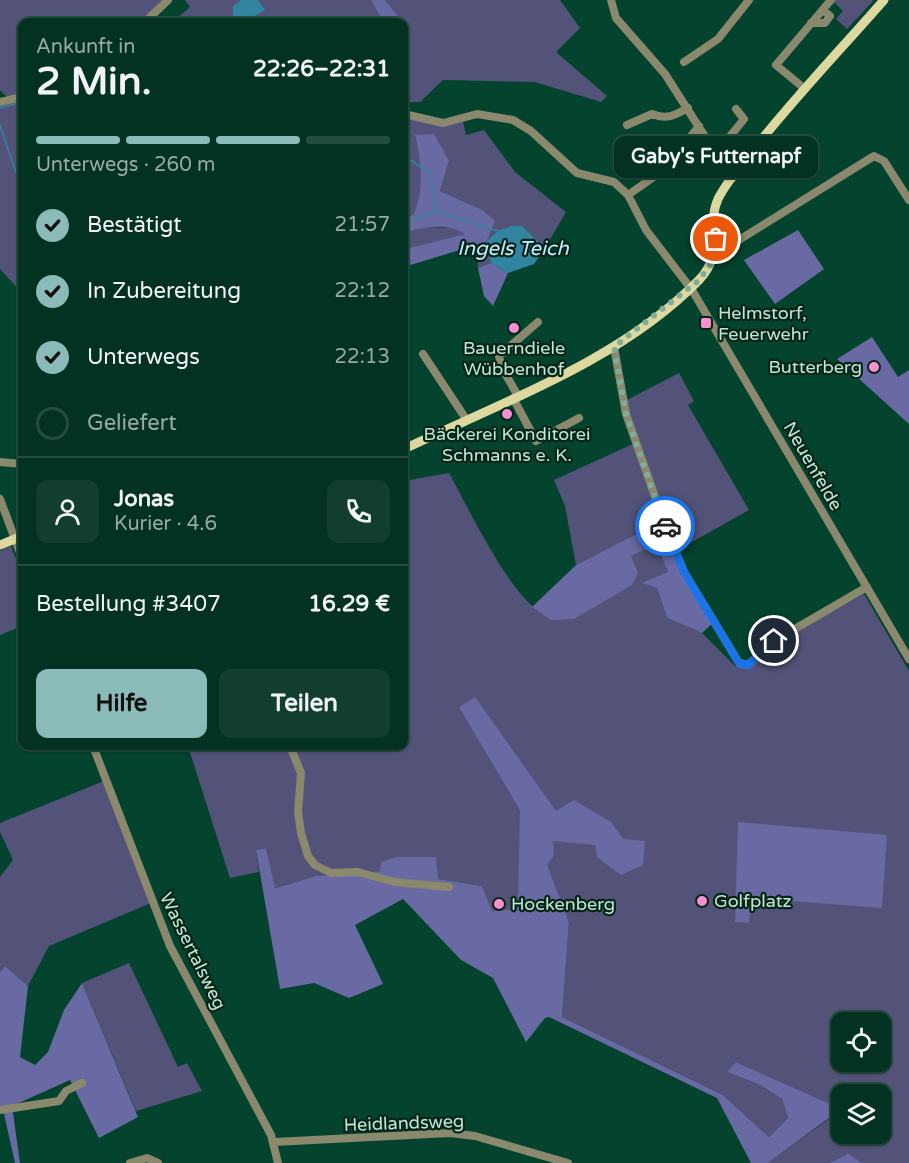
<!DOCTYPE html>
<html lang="de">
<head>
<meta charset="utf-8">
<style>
  :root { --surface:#033222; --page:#113e2f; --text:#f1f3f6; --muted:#97aaa5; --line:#244d40; --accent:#8bbbb9 }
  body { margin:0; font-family:"Varela Round",sans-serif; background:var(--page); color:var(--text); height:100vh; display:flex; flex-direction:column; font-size:22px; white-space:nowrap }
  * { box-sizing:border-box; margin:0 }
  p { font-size:20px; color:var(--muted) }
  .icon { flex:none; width:33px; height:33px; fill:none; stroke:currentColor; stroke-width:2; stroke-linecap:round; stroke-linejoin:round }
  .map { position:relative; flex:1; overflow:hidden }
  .details { position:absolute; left:18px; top:18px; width:390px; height:732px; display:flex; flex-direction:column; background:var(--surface); border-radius:12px; box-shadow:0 2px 4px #0004,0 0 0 2px var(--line) }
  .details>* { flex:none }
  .buttons { position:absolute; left:831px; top:1012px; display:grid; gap:12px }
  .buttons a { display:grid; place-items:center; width:60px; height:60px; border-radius:12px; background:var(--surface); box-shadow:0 2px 4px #0004,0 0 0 2px var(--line); font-size:30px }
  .pin { position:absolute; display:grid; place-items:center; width:51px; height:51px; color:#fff; margin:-26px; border:3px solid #fff; border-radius:50%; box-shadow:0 2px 6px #0007 }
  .courier { position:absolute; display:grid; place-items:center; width:60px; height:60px; margin:-30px; border:4px solid #1a73e8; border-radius:50%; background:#fff; color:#222; box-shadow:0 2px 8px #0007 }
  .bubble { position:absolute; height:42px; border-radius:12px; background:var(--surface); box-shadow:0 2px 4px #0004,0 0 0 2px var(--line); font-size:20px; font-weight:800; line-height:42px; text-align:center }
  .overview em { font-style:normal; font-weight:800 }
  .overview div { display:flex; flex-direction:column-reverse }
  .overview { display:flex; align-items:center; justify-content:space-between; height:102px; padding:0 18px }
  h1 { font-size:39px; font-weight:800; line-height:45px }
  .bar { display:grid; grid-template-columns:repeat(4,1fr); gap:9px 6px; align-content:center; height:72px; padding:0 18px }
  .bar i { height:8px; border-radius:4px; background:var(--line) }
  .bar .on { background:var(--accent) }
  .bar p { grid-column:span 4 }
  .line { display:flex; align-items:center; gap:15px; padding:0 18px; border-top:2px solid var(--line) }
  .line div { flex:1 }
  .round { display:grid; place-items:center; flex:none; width:63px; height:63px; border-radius:12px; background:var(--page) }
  ol { padding:0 18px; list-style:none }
  li { display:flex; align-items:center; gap:18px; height:66px }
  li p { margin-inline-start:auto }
  li .icon { padding:6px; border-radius:50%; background:var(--accent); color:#111; stroke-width:4 }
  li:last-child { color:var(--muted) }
  li i { width:33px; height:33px; border:3px solid var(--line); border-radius:50% }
  .primary-button { display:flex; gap:12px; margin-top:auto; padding:12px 18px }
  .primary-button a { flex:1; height:69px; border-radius:12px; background:var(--accent); color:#111; font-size:24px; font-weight:800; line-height:69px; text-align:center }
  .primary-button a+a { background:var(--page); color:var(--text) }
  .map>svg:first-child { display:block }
  .green { fill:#535379; fill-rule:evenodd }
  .forest { fill:#6969a3 }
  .water { fill:#3185a1 }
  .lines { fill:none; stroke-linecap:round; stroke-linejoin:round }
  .stream { stroke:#3185a1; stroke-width:1.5 }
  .minor { stroke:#8a886d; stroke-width:8 }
  .major { stroke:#ddd89f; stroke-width:9 }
  .done { stroke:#80ad9a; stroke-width:6; stroke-dasharray:0 10.8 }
  .route { stroke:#1a73e8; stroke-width:8 }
  .poi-dot { fill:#f790ce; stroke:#062519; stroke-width:2 }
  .labels { text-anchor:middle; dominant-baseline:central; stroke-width:4.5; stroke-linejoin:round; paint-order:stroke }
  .poi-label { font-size:18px; fill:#c2e6d4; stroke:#062519; text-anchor:start }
  .street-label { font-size:18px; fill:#c2e6d4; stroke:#062519 }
  .water-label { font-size:20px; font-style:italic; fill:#c2ebfb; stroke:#062519 }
</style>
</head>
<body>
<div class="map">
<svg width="909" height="1163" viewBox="0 0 909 1163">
  <rect width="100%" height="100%" fill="#04432d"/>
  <path class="green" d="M0 0H165L142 22H22V93L8 98 0 90Z
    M185 0H371L383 22H173L190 7Z
    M385 0H560L580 28 556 52 607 96 601 102 535 82 443 80 420 102H409L407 111 404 110 405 24Z
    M832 0H872L873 1 847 29 836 19 843 11Z
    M22 100V293L0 269V104Z
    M404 117 463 121 466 135 484 130 515 172 566 212 545 248 522 226 486 242 491 263 478 268V246L486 242 481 209 440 191 449 161 415 136C421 162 424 188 414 214L404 219Z
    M421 227 456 228 466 234 404 249V233Z
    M679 373 694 401 688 405 749 510 676 551 665 525 644 530 576 565 565 506 554 480 635 443 623 402Z
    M449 473C468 507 508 592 539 611L631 556 657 545 669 572 643 583 657 588 667 618 702 633 735 666 749 668 776 643 864 594 909 671V1163H862L847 1154 829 1163H768L841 1110 736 1062 727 1072 760 1085 782 1099 788 1118 769 1137 723 1095 562 1017 569 923 518 909 491 911 482 886 437 879 436 858 380 871 316 876 274 888 266 848 256 850 259 872 230 878 188 746H404V481ZM842 1023H880V1062H842ZM842 1095H880V1134H842Z
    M11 546 22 575V626L0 635V551Z
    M104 781 151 903 49 946 28 986 5 966 0 972V877L13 860 0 832V823Z
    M129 963 178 1067 187 1063 202 1091 136 1111 82 983Z"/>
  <path class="forest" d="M371 0H385L405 24 404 29V22H383Z
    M434 134 449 161 440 191 481 209 495 221 486 242 404 267V249L465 234C448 222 422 227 404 233V219L414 214C424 188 421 162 415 135Z
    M798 230 824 269 775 304 744 260Z
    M491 263 508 273 493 306 484 296 478 268Z
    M872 337 898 377 909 370V424L837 359Z
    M665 525 676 551 716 620 702 633 667 618 657 588 642 583 668 572 657 545 631 556 638 573 632 585 574 619 551 620 532 607 576 565 644 530Z
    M475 697 556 811 574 800 611 822 623 839 645 841 643 865 621 875 597 857 595 845 553 841 554 855 547 865 569 923 562 1017 723 1095 769 1137 788 1118 782 1099 760 1085 727 1072 736 1062 841 1109 768 1163H751L717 1098 549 1017 545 1018 526 1042 493 978 461 960 403 899 355 925 383 984 349 998 314 983 280 989 256 850 266 848 275 888 316 876 380 871 381 862 397 857H436L438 879 482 886 492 911 518 909 520 810 459 707Z
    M738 822 887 835 882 908 751 898 749 923 735 922Z
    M5 966 28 986 20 1057 35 1065 48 1052 64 1010 82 983 138 1117 99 1138 70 1080 12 1106 20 1163H15L4 1114 0 1112V972Z
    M847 1153 862 1163H829L847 1154Z"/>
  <path class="water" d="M241 0H258L265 10 253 17 233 20V6Z
    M511 226H522L545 248 534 264 508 273 491 263 486 242 498 231Z"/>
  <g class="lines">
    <path class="stream" d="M0 108 22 102
      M0 125 22 190
      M404 156 430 173 436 211 498 231
      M404 224 435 211"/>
    <path class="minor" d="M611 0 616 18 665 74 732 179
      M145 22 168 0
      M811 23H825L830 16 823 10
      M684 62 718 39 749 0
      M805 89 776 65 831 0
      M0 102 22 97
      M404 114 443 123 477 114 513 120 531 131 577 173 614 182 628 195 646 230 692 290 909 659
      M627 125 652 114C667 120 675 115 688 108
      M715 155 744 119 736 109
      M628 195 665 169 699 126
      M715 252 718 253 874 156 884 161 909 200
      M614 347 626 414 665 525 684 572 739 663 748 665 774 641 867 587
      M423 354 466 419
      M518 396 502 368 499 356 538 322
      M513 398 536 441 579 418
      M0 462 22 464
      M0 499 22 558
      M93 746 170 946 271 1135 278 1163
      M290 746 301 773 298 812 301 833 308 856 315 865 331 873 358 872 394 882 449 887
      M0 1110 59 1101 66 1091 82 1083
      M274 1142 450 1133 475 1136 568 1163
      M130 1163 147 1158 158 1163"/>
    <path class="major" d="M404 449C503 402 621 360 699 280 726 252 705 228 718 199 728 179 745 161 758 144 798 94 842 48 884 0
      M0 545 22 536"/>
  </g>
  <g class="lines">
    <path class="done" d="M665 526 626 414 614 347 698 281 711 264 716 239"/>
    <path class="route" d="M665 526 684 572 739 663 748 665 774 641"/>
  </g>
  <g class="poi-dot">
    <rect x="700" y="317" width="12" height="12" rx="3"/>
    <circle cx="514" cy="328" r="6"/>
    <circle cx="874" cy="367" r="6"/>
    <circle cx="507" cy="414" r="6"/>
    <circle cx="702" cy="901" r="6"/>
    <circle cx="499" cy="904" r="6"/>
  </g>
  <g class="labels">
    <g class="poi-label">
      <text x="718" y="313">Helmstorf,<tspan x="718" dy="21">Feuerwehr</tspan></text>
      <text x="514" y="348" text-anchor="middle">Bauerndiele<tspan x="514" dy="21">Wübbenhof</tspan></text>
      <text x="862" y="367" text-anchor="end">Butterberg</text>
      <text x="507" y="434" text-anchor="middle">Bäckerei Konditorei<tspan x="507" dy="21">Schmanns e. K.</tspan></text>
      <text x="714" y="901">Golfplatz</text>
      <text x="511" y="904">Hockenberg</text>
    </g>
    <g class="street-label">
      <text transform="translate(813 466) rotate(60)">Neuenfelde</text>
      <text transform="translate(193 951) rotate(64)">Wassertalsweg</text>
      <text transform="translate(404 1123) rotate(-2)">Heidlandsweg</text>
    </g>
    <g class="water-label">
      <text x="513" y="249">Ingels Teich</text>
    </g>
  </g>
</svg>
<div class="buttons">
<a><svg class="icon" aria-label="locate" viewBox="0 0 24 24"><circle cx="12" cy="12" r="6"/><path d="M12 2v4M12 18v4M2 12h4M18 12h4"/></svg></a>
<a><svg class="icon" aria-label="layers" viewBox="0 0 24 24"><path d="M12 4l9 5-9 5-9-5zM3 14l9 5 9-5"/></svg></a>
</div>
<div class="pin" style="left:716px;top:239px;background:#ea580c"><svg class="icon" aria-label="bag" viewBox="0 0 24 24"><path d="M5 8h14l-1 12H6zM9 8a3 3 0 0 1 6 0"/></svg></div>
<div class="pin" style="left:774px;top:641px;background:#1f2937"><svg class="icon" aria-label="home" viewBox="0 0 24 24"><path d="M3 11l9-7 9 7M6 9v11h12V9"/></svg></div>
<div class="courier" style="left:665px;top:526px"><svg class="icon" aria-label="car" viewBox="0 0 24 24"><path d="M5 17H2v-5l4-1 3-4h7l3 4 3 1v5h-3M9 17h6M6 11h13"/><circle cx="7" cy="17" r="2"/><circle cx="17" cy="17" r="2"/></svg></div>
<div class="bubble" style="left:614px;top:136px;width:204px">Gaby's Futternapf</div>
<section class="details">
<div class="overview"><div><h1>2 Min.</h1><p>Ankunft in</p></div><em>22:26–22:31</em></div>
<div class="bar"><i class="on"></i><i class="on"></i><i class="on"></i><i></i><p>Unterwegs · 260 m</p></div>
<ol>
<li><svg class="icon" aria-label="check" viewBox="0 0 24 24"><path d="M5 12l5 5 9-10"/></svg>Bestätigt<p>21:57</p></li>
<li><svg class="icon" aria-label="check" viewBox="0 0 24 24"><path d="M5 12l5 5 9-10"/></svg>In Zubereitung<p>22:12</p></li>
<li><svg class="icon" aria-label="check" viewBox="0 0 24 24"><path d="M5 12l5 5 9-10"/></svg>Unterwegs<p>22:13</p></li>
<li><i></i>Geliefert</li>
</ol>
<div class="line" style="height:108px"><a class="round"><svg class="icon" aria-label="person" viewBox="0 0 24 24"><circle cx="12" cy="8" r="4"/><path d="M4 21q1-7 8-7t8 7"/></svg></a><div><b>Jonas</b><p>Kurier · 4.6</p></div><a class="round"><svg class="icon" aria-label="phone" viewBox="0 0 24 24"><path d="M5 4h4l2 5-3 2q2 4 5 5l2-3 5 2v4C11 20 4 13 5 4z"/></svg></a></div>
<div class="line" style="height:78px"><div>Bestellung #3407</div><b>16.29 €</b></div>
<div class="primary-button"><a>Hilfe</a><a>Teilen</a></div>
</section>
</div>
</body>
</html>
